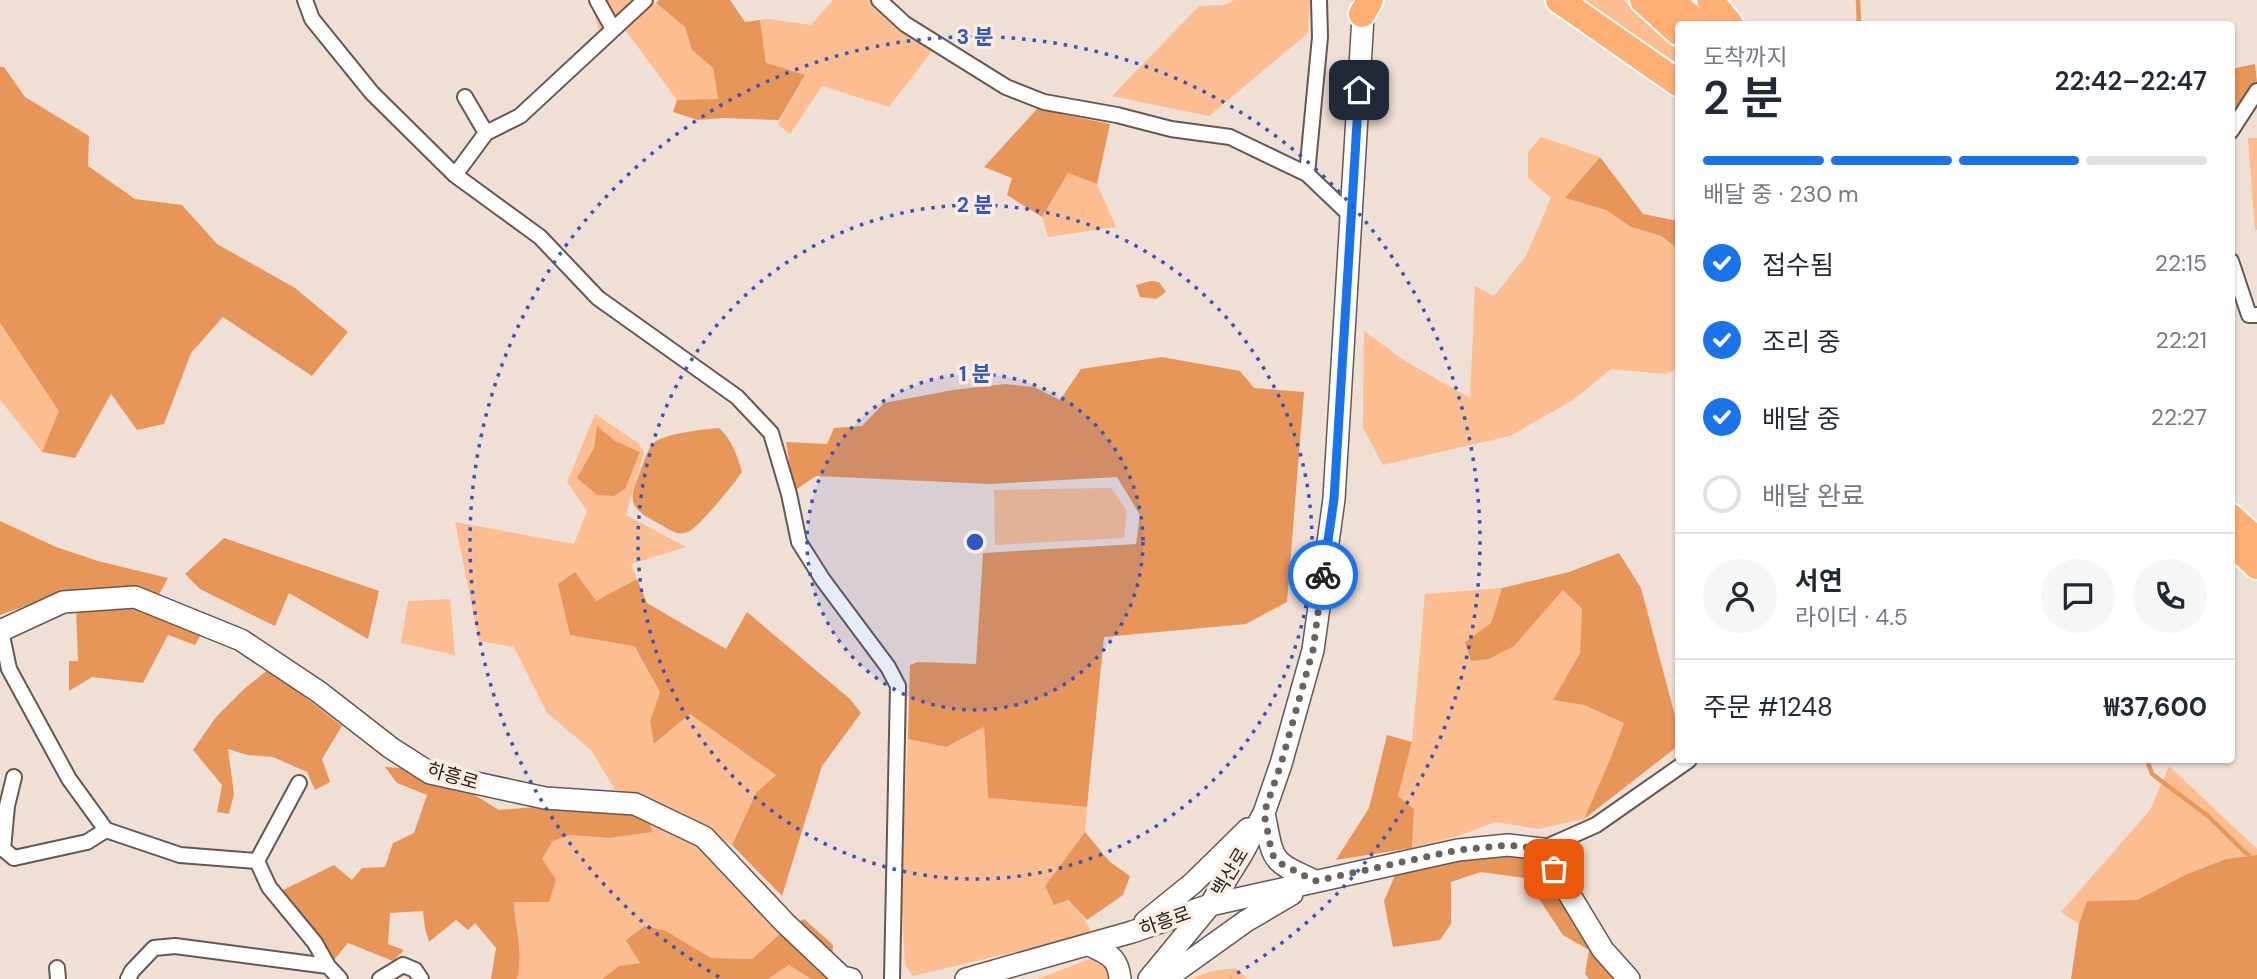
<!DOCTYPE html>
<html lang="ko">
<head>
<meta charset="utf-8">
<style>
  :root { --surface:#fff; --page:#f6f6f7; --text:#1f2937; --muted:#747a83; --line:#e0e1e3; --accent:#1a73e8 }
  body { margin:0; font-family:"DM Sans","Noto Sans KR",sans-serif; background:var(--page); color:var(--text); height:100vh; display:flex; flex-direction:column; font-size:26px; white-space:nowrap }
  * { box-sizing:border-box; margin:0 }
  p { font-size:23px; color:var(--muted) }
  .icon { flex:none; width:38px; height:38px; fill:none; stroke:currentColor; stroke-width:2; stroke-linecap:round; stroke-linejoin:round }
  .map { position:relative; flex:1; overflow:hidden }
  .drawer { position:absolute; left:1675px; top:21px; width:560px; height:742px; display:flex; flex-direction:column; background:var(--surface); border-radius:7px; box-shadow:0 2px 5px #0004 }
  .drawer>* { flex:none }
  .pin { position:absolute; display:grid; place-items:center; width:60px; height:60px; color:#fff; margin:-30px; border-radius:14px; box-shadow:0 4px 10px #0006 }
  .courier { position:absolute; display:grid; place-items:center; width:70px; height:70px; margin:-35px; border:5px solid #1a73e8; border-radius:50%; background:#fff; color:#222; box-shadow:0 2px 9px #0007 }
  .head em { font-style:normal; font-weight:600 }
  .head div { display:flex; flex-direction:column-reverse }
  .head { display:flex; align-items:center; justify-content:space-between; height:119px; padding:0 28px }
  h1 { font-size:46px; font-weight:600; line-height:52px }
  .bar { display:grid; grid-template-columns:repeat(4,1fr); gap:10px 7px; align-content:center; height:84px; padding:0 28px }
  .bar i { height:9px; border-radius:5px; background:var(--line) }
  .bar .on { background:var(--accent) }
  .bar p { grid-column:span 4 }
  .line { display:flex; align-items:center; gap:18px; padding:0 28px; border-top:2px solid var(--line) }
  .line div { flex:1 }
  .round { display:grid; place-items:center; flex:none; width:74px; height:74px; border-radius:37px; background:var(--page) }
  ol { padding:0 28px; list-style:none }
  li { display:flex; align-items:center; gap:21px; height:77px }
  li p { margin-inline-start:auto }
  li .icon { padding:7px; border-radius:50%; background:var(--accent); color:#fff; stroke-width:4 }
  li:last-child { color:var(--muted) }
  li i { width:38px; height:38px; border:4px solid var(--line); border-radius:50% }
  .map>svg:first-child { display:block }
  .green { fill:#fcbd91 }
  .forest { fill:#e79559 }
  .water { fill:#e8975b }
  .lines { fill:none; stroke-linecap:round; stroke-linejoin:round }
  .stream { stroke:#e8975b; stroke-width:4.5 }
  .street-casing { stroke:#655850; stroke-width:18 }
  .secondary-casing { stroke:#655850; stroke-width:24 }
  .highway-casing { stroke:#fff; stroke-width:30 }
  .street { stroke:#fff; stroke-width:14 }
  .secondary { stroke:#fff; stroke-width:21 }
  .highway { stroke:#ffae74; stroke-width:26 }
  .done { stroke:#6b625c; stroke-width:7; stroke-dasharray:0 12.6 }
  .route { stroke:#1a73e8; stroke-width:9 }
  .ring { fill:none; stroke:#3157c7; stroke-width:3.5; stroke-dasharray:3.5 7 }
  .labels { text-anchor:middle; dominant-baseline:central; stroke-width:7; stroke-linejoin:round; paint-order:stroke }
  .street-label { font-size:19px; fill:#241e1b; stroke:#fcede2 }
  .centre { fill:#3157c7; stroke:#fcede2; stroke-width:3.5 }
  .ring-label { font-size:21px; text-anchor:middle; font-weight:bold; fill:#3157c7; stroke:#fcede2; stroke-width:7; stroke-linejoin:round; paint-order:stroke }
</style>
</head>
<body>
<div class="map">
<svg width="2257" height="979" viewBox="0 0 2257 979">
  <rect width="100%" height="100%" fill="#efdfd5"/>
  <path class="green" d="M591 0H635L656 3 685 27 692 50 713 68 718 100H677L626 31 598 29Z
    M833 0H872L932 51 889 107 822 86 790 134 778 124 805 76 766 64 760 20 769 19 811 25Z
    M1236 0H1310L1308 33 1209 116 1112 96 1199 6 1224 5Z
    M1581 0H1623L1678 49V64Z
    M1541 137 1600 157 1565 198 1606 210 1631 227 1660 236 1678 249V369L1665 374 1611 369 1573 400 1510 436 1383 465 1363 428 1364 331 1405 361 1470 398 1475 286 1494 296 1526 256 1551 198 1528 178V152Z
    M2248 138H2257V230H2255Z
    M1068 173 1097 184 1116 227 1048 237 1042 217Z
    M0 323 60 411 42 452 0 400Z
    M595 414 638 443 644 452 626 515 686 547 631 564 637 579 596 601 559 584 633 646 660 692 650 721 655 744 690 714 776 775 756 793 732 845 644 801 619 796 591 750 547 713 514 647 479 641 455 522 574 544 587 511 567 482Z
    M1111 488 1127 511 1124 538 995 545 994 490Z
    M1502 588 1491 623 1465 642 1514 646 1563 589 1582 610 1580 653 1553 700 1584 705 1624 723 1609 762 1584 819 1538 829 1496 822 1455 837 1412 848 1414 809 1398 796 1412 742 1425 594Z
    M450 599 455 655 401 643 408 601Z
    M984 727 988 798 1087 807 1085 832 1045 886C1066 899 1083 911 1092 934L913 976 905 965 901 888 908 739 946 747Z
    M2169 766 2257 849V855L2226 859 2187 874 2137 900 2087 901 2079 924 2061 912 2150 810Z
    M649 817 700 849 781 933 752 959 711 958 666 931 640 963 619 966 602 979H517C524 955 515 927 514 901L549 902 541 859 553 841 570 835 609 838 652 831Z
    M1094 957 1107 964 1110 979H1038Z
    M789 965 811 979H768Z
    M1235 968 1248 979H1190L1212 971Z"/>
  <path class="forest" d="M659 0H730L745 22 760 20 766 63 805 75 779 120 723 118 698 120 673 112 677 100 718 99 713 68 692 50 685 27 656 3Z
    M2255 64 2257 82 2231 118V69Z
    M0 67H4L25 97 89 136 88 166 135 199 182 205 217 244 295 288 348 332 312 376 223 317 191 353 164 424 137 430 111 394 75 458 42 452 59 411 0 323Z
    M1037 109 1110 124 1097 184 1068 173 1042 217 1007 195 1012 178 984 167Z
    M1600 157 1643 214 1678 221V249L1661 236 1631 227 1606 210 1565 198Z
    M1162 357 1240 371 1254 388 1304 392 1287 602 1246 624 1104 637 1087 807 988 798 984 727 946 747 908 739 910 665 918 662 976 664 983 553 1136 544 1140 515 1117 477 990 484 816 476 794 491 786 442 827 444 834 428 862 426 884 403 953 390 1005 384 1034 387 1060 400 1081 369Z
    M0 521 56 547 98 561 168 578 156 600 59 594 0 615Z
    M224 538 379 591 368 639 289 593 275 626 200 589 185 574Z
    M1619 553 1641 588 1678 727V746L1584 819 1609 762 1624 723 1584 705 1553 700 1580 653 1582 609 1563 590 1514 646 1489 659 1471 661 1465 642 1491 623 1502 588 1569 572Z
    M575 572 596 601 637 579 647 603 726 649 747 612 850 699 861 713 822 766 782 896 732 845 756 793 776 775 690 714 654 744 650 721 660 692 634 646 570 635 558 584Z
    M138 603 203 631 195 645 168 635 143 683 92 677 69 691V661H78L76 609Z
    M269 669 342 726 322 759 330 782 315 790 307 772 273 757 247 755 228 749 234 794 229 814 217 812 222 785 193 750 216 717 244 689Z
    M1387 735 1412 742 1398 796 1414 809 1412 848 1336 860 1369 808Z
    M385 767 401 768 463 788 499 810 549 806 624 808 649 817 652 832 609 838 570 835 553 841 542 859 556 880 549 902H514C515 927 524 955 517 979H491L496 948 475 923 468 930 456 920 429 942 425 928 423 911 390 913 388 944 404 950 393 961 348 943 333 961 283 890 334 865 352 880 362 868 385 867 393 843 414 833 427 795 397 783Z
    M1085 832 1110 862 1130 876 1123 895 1087 920 1068 900 1054 905 1045 886Z
    M1525 851 1616 979H1589L1585 974 1589 950 1563 935 1525 878 1481 872 1451 882V924L1440 940 1393 947 1384 901 1396 873 1461 857Z
    M2257 855V979H2071L2079 924 2087 901 2137 900 2187 874 2226 859Z
    M804 919 833 945 831 976 835 979H811L789 965 768 979H602L619 966 640 963 626 940 645 926 666 931 711 958 752 959 781 933Z"/>
  <path class="water" d="M1151 281 1159 282 1166 292 1156 299 1140 297 1136 285Z
    M597 426 615 441 640 452 625 489 614 496 597 495 577 478 594 448Z
    M719 428C732 440 737 455 742 472 735 483 698 528 688 532 678 536 672 531 663 526 625 506 628 502 643 464 646 456 649 446 656 441 673 432 701 430 719 428Z"/>
  <g class="lines">
    <path class="stream" d="M1858 0 1859 24
      M2147 760 2152 774 2208 816 2257 864"/>
    <g class="street-casing">
      <path id="street" d="M305 0 312 19 372 93 455 175 540 237 598 298 737 397 771 433 789 494 799 542 823 580 888 667 898 686 892 979
        M597 0 613 29
        M879 0 905 24 1006 87 1044 102 1117 115 1171 129 1230 137 1307 174 1350 215
        M465 97 486 133
        M2231 131 2257 91
        M1307 174 1320 37 1319 0
        M455 175 486 133 520 116 645 0
        M2231 261 2249 315H2257
        M1 631 9 669 69 779 106 830 180 855 257 861 269 887 315 943 328 966 340 979
        M14 777 7 806 3 849 14 858 87 842 106 830
        M1542 849 1596 825 1689 760
        M257 861 299 783
        M57 968 58 979
        M128 979 132 971 154 948 175 946 328 966
        M380 979 403 965 415 970 421 979"/>
    </g>
    <g class="secondary-casing">
      <path id="secondary" d="M0 631 63 602 135 597 241 640 319 692 391 748 430 773 545 798 635 804 704 837 785 923 842 977 851 979
        M1264 813C1274 862 1269 860 1315 881
        M1145 922 1193 883 1248 829
        M1090 945C1108 955 1118 956 1120 979
        M966 979 1132 932 1210 905 1458 850 1508 845 1542 849 1603 950 1629 979
        M1149 979 1210 905 1242 854 1264 813 1281 764 1313 650 1334 499 1364 0
        M1165 979 1246 921 1292 894"/>
    </g>
    <g class="highway-casing">
      <path id="highway" d="M1559 0 1678 83
        M1643 0 1678 32
        M1671 0 1698 24
        M1710 0 1730 24
        M1362 14 1370 0
        M2231 517 2257 541
        M2231 542 2257 566"/>
    </g>
    <use href="#street" class="street"/>
    <use href="#secondary" class="secondary"/>
    <use href="#highway" class="highway"/>
  </g>
  <g class="lines">
    <path class="done" d="M1323 575 1313 650 1281 764 1264 813 1272 854 1278 862 1315 881 1458 850 1508 845 1542 849 1554 869"/>
    <path class="route" d="M1323 575 1334 499 1359 90"/>
  </g>
  <circle cx="975" cy="542" r="168" fill="#3157c7" fill-opacity=".12"/>
  <g class="ring">
    <circle cx="975" cy="542" r="168"/>
    <circle cx="975" cy="542" r="337"/>
    <path d="M719 977A505 505 0 1 1 1231 977"/>
  </g>
  <g class="labels">
    <g class="street-label">
      <text transform="translate(453 776) rotate(16)">하흥로</text>
      <text transform="translate(1230 872) rotate(-59)">백산로</text>
      <text transform="translate(1165 921) rotate(-19)">하흥로</text>
    </g>
  </g>
  <circle cx="975" cy="542" r="10" class="centre"/>
  <g class="ring-label">
    <text x="975" y="44">3 분</text>
    <text x="975" y="212">2 분</text>
    <text x="975" y="381">1 분</text>
  </g>
</svg>
<div class="pin" style="left:1554px;top:869px;background:#ea580c"><svg class="icon" aria-label="bag" viewBox="0 0 24 24"><path d="M5 8h14l-1 12H6zM9 8a3 3 0 0 1 6 0"/></svg></div>
<div class="pin" style="left:1359px;top:90px;background:#1f2937"><svg class="icon" aria-label="home" viewBox="0 0 24 24"><path d="M3 11l9-7 9 7M6 9v11h12V9"/></svg></div>
<div class="courier" style="left:1323px;top:575px"><svg class="icon" aria-label="bike" viewBox="0 0 24 24"><circle cx="6" cy="16" r="4"/><circle cx="18" cy="16" r="4"/><path d="M6 16l4-8h5l3 8M10 8l3 8H6M13 5h3"/></svg></div>
<section class="drawer">
<div class="head"><div><h1>2 분</h1><p>도착까지</p></div><em>22:42–22:47</em></div>
<div class="bar"><i class="on"></i><i class="on"></i><i class="on"></i><i></i><p>배달 중 · 230 m</p></div>
<ol>
<li><svg class="icon" aria-label="check" viewBox="0 0 24 24"><path d="M5 12l5 5 9-10"/></svg>접수됨<p>22:15</p></li>
<li><svg class="icon" aria-label="check" viewBox="0 0 24 24"><path d="M5 12l5 5 9-10"/></svg>조리 중<p>22:21</p></li>
<li><svg class="icon" aria-label="check" viewBox="0 0 24 24"><path d="M5 12l5 5 9-10"/></svg>배달 중<p>22:27</p></li>
<li><i></i>배달 완료</li>
</ol>
<div class="line" style="height:126px"><a class="round"><svg class="icon" aria-label="person" viewBox="0 0 24 24"><circle cx="12" cy="8" r="4"/><path d="M4 21q1-7 8-7t8 7"/></svg></a><div><b>서연</b><p>라이더 · 4.5</p></div><a class="round"><svg class="icon" aria-label="chat" viewBox="0 0 24 24"><path d="M4 5h16v11H9l-5 4z"/></svg></a><a class="round"><svg class="icon" aria-label="phone" viewBox="0 0 24 24"><path d="M5 4h4l2 5-3 2q2 4 5 5l2-3 5 2v4C11 20 4 13 5 4z"/></svg></a></div>
<div class="line" style="height:91px"><div>주문 #1248</div><b>₩37,600</b></div>
</section>
</div>
</body>
</html>
